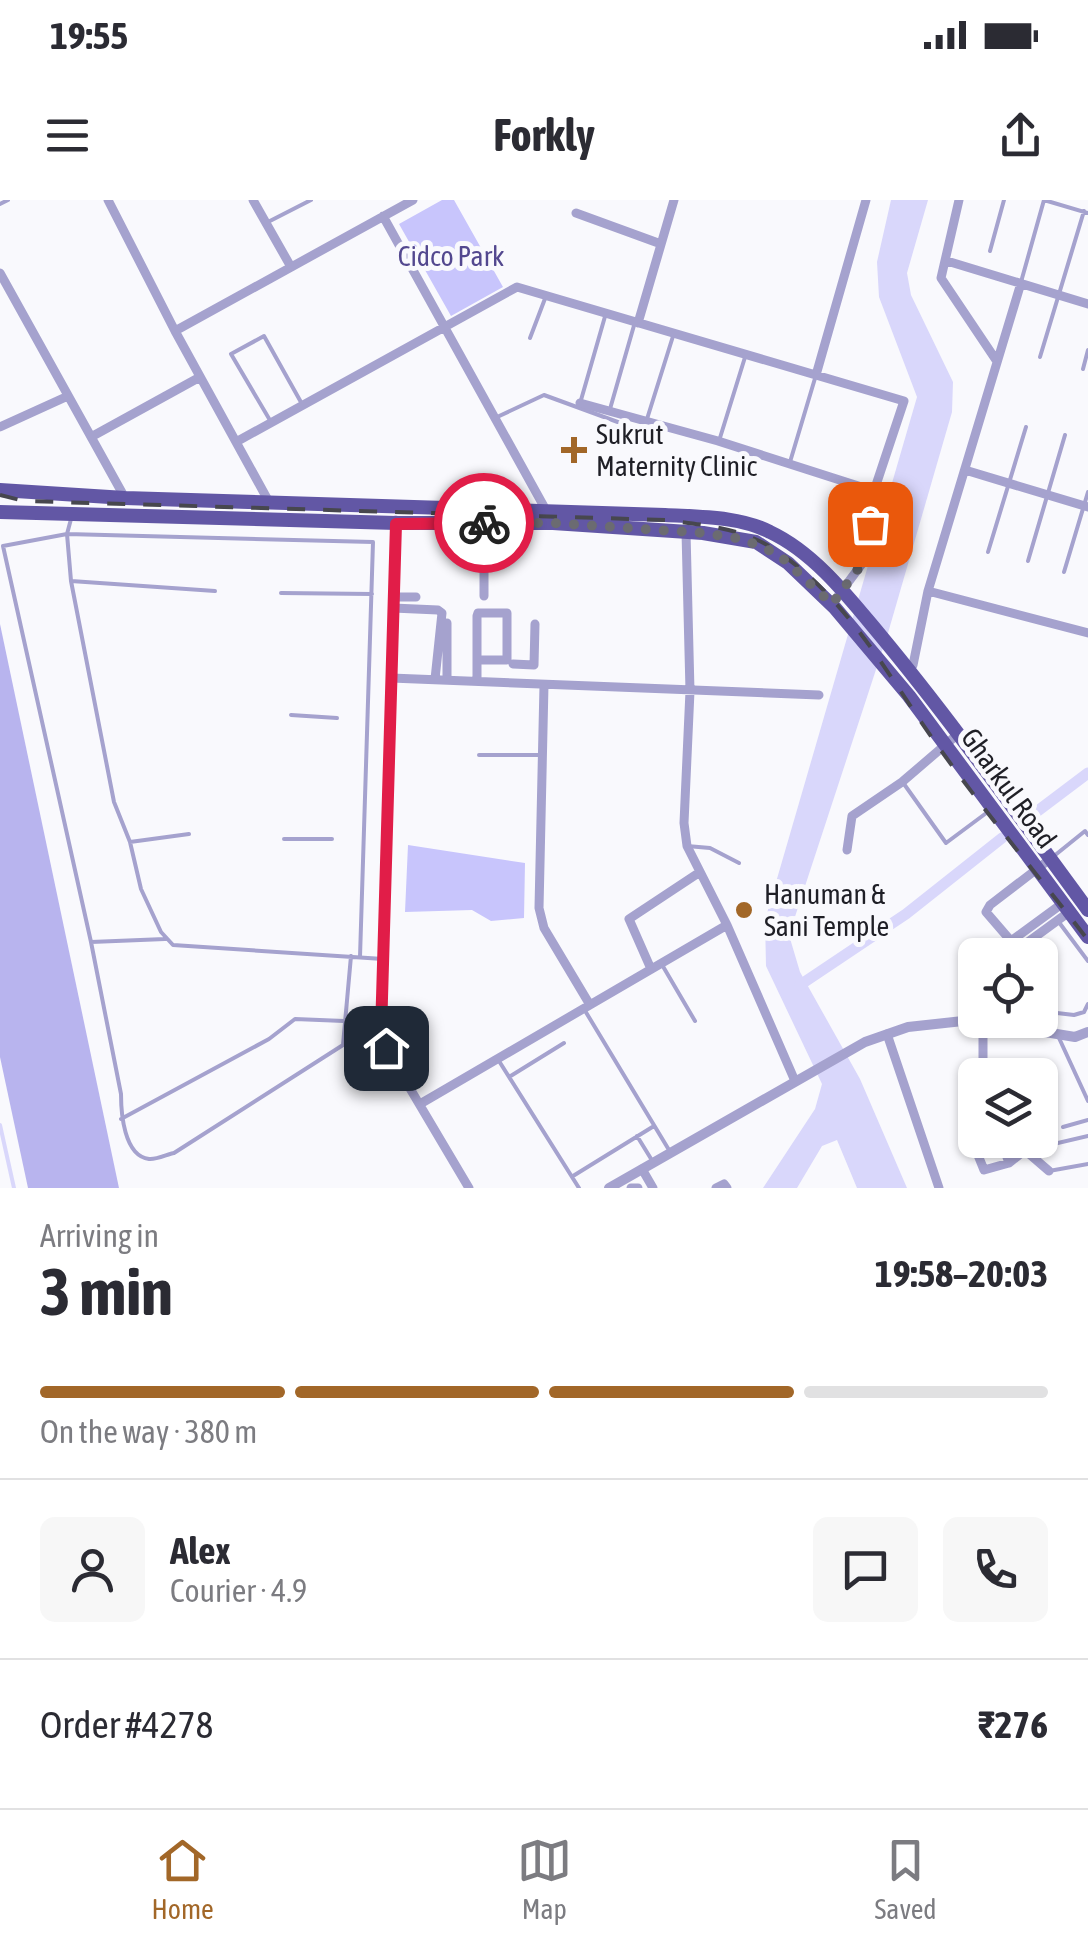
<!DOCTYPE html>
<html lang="en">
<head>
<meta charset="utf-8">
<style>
  :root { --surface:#fff; --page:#f7f7f7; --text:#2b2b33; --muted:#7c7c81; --line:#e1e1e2; --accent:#a26728 }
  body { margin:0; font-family:"Asap Condensed",sans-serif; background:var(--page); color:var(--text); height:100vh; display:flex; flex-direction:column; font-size:38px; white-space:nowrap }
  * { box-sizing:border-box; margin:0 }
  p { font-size:32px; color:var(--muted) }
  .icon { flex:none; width:55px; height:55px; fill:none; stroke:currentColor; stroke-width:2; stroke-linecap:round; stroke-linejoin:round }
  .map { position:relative; height:988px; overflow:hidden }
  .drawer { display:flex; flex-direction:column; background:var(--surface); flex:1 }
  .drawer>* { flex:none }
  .tools { position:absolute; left:958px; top:738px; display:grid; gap:20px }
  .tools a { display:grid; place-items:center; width:100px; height:100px; border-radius:15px; background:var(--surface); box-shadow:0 2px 8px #0004; font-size:50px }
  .pin { position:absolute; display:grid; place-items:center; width:85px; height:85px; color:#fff; margin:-42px; border-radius:20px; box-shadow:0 5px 15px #0006 }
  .courier { position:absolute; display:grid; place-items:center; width:100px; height:100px; margin:-50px; border:8px solid #e11d48; border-radius:50%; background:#fff; color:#222; box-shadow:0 2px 12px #0007 }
  .headline em { font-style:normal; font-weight:700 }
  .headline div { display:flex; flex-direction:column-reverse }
  .headline { display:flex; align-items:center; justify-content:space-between; height:170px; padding:0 40px }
  h1 { font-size:65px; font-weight:700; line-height:75px }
  .bar { display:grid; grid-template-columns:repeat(4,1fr); gap:15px 10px; align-content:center; height:120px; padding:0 40px }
  .bar i { height:12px; border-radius:8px; background:var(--line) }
  .bar .active { background:var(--accent) }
  .bar p { grid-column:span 4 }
  .line { display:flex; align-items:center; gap:25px; padding:0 40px; border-top:2px solid var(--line) }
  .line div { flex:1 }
  .round { display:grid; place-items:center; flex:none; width:105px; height:105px; border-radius:15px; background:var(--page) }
  .status { display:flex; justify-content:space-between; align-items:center; height:70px; padding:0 50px; background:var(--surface); direction:ltr }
  .status svg { height:28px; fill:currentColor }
  header { display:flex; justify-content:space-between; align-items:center; height:130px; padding:0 40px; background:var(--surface); font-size:45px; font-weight:700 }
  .tabs { display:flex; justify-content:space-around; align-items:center; height:140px; border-top:2px solid var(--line); background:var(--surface); font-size:28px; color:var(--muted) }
  .tabs a { display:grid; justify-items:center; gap:5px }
  .tabs .active { color:var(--accent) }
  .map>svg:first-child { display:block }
  .green { fill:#c8c5fc }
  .forest { fill:#b8b4ee }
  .water { fill:#d9d7fb }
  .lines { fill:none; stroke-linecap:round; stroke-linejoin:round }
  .stream { stroke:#d9d7fb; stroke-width:4 }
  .canal { stroke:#d9d7fb; stroke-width:11 }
  .service { stroke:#a5a2ce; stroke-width:4 }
  .minor { stroke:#a5a2ce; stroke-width:9 }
  .tertiary { stroke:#a5a2ce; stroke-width:10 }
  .primary { stroke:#6257a5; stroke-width:14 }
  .rail { stroke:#47474e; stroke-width:4; stroke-dasharray:18 18; stroke-linecap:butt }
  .done { stroke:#6b6b71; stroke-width:10; stroke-dasharray:0 18 }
  .route { stroke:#e11d48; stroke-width:12 }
  .poi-dot { fill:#a26728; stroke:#f9f9fd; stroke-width:4 }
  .labels { text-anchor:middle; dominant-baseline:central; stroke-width:10; stroke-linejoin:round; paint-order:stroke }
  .park-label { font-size:28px; fill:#53488f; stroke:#f9f9fd }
  .poi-label { font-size:28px; fill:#1f1f26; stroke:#f9f9fd; text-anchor:start }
  .street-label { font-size:28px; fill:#1f1f26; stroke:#f9f9fd }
</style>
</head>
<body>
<div class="status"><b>19:55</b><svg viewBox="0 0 49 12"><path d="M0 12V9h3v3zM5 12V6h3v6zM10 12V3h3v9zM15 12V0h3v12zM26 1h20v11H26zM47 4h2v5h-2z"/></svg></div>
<header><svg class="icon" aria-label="menu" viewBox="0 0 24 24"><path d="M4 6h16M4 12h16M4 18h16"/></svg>Forkly<svg class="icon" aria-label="share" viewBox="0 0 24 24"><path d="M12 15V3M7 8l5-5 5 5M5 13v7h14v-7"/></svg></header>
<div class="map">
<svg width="1088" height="988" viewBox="0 0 1088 988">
  <rect width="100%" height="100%" fill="#f9f9fd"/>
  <path class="green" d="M442 0H454L503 87 451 116 399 24Z
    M408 645 525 663 524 718 491 721 472 710 405 712Z"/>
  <path class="forest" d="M0 424 119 988H28L0 857Z"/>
  <path class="water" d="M891 0H928L907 73 911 95 953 182 952 212 888 433 789 735 800 772 860 879 907 988H857L837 940 822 946 797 988H763L815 909 822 884 766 766 765 720 917 197 879 97 877 62Z"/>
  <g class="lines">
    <path class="stream" d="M0 925 14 988"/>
    <path class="canal" d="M1027 619 1088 573
      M800 785 906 714 1002 638"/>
    <path class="service" d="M1044 0 1088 13
      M0 4 8 0
      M266 23 311 0
      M990 51 1004 0
      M1021 82 1044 0
      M530 138 546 96
      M1040 157 1084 11
      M1083 169 1088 150
      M581 200 606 113
      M610 209 635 122
      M495 218 544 195 645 232 643 244 614 238
      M647 219 674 133
      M271 222 231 154 264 136 302 204
      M719 241 746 154
      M790 262 816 175
      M71 319 67 334 71 381 114 602 130 642 141 689 161 732 173 745 383 759
      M988 352 1026 227
      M1028 361 1065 235
      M1064 372 1088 292
      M71 381 215 391
      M281 393 372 394
      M291 515 337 518
      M479 555H540
      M904 584 946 643 989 611
      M284 639H332
      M130 642 189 634
      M687 646 710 648 739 663
      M1054 656 1085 631 1088 635
      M1058 721 1088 761
      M91 742 165 739
      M351 756 343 845 174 953C168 954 156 960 149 959 124 956 121 913 121 894L91 742 3 346 67 334 373 342 360 757
      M661 763 695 821
      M584 809 669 950
      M1040 811 1074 815 1084 812 1088 804
      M1059 838 1088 901
      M499 861 579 988
      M509 877 564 843
      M121 919 269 839 295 819 344 821
      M1063 927 1088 920
      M637 936 653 962
      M1028 950 1088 936
      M1049 971 1088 964
      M573 976 654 926"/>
    <path class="minor" d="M108 0 175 131 269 302
      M253 0 291 67
      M959 0 941 78 996 160
      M576 13 661 44
      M383 16 547 312
      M947 61 1088 104
      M0 73 125 298
      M638 123 674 0
      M175 131 413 0
      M816 175 866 0
      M580 203 718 241 874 291
      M0 227 68 196
      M91 237 200 177
      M236 242 517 87 904 201 874 291 867 357 832 404
      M965 270 1088 307
      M396 320 381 832 386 848 469 988
      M686 332 690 491 684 623 687 646 727 725 795 881
      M928 391 1088 433
      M484 396V323
      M393 397H416
      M393 408 438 410 442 413 435 479
      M477 460H507V413H478L477 416V481
      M513 464 534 465 535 424
      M913 465 928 391 1021 83
      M391 478 819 495
      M447 480V423
      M544 485 539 708 544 728 590 805
      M847 650 852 616 902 582 958 534
      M1050 659 990 705 986 712 1011 741 1063 703
      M1028 742 1069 712
      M651 769 629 719 700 672
      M983 820V863L988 875
      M887 834 939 988
      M420 904 727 725
      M975 915 965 920V923L984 970 1009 963 1024 951
      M1001 940 1009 963
      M1013 940 1049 971
      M642 969 653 988
      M631 988H638
      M716 988 724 984 727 988"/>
    <path class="tertiary" d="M609 988 865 842 908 827 972 820 1075 837 1088 832"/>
    <path class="primary" d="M0 290 125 298 665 315C700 317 739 316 770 332 815 353 850 399 881 436 954 524 1020 618 1088 710
      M0 312 396 323H553L703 333 756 342 788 363 835 408 909 496 1088 737"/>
    <path class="rail" d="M0 295 24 301 666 320C704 325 743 328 775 350 847 397 887 474 935 542 983 610 1037 674 1088 740"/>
  </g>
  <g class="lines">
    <path class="done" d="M484 323H553L703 333 742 339 778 354 832 404 867 357 870 324"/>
    <path class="route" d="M386 848 381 832 396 324 484 323"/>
  </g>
  <g class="poi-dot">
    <path d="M569 235h10v10h10v10h-10v10h-10v-10h-10v-10h10z"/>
    <circle cx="744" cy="710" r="10"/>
  </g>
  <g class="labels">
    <g class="park-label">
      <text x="451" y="56">Cidco Park</text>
    </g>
    <g class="poi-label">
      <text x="596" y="234">Sukrut<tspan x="596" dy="32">Maternity Clinic</tspan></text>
      <text x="764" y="694">Hanuman &amp;<tspan x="764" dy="32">Sani Temple</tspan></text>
    </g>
    <g class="street-label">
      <text transform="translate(1009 588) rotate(54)">Gharkul Road</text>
    </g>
  </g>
</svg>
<div class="tools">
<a><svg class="icon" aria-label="locate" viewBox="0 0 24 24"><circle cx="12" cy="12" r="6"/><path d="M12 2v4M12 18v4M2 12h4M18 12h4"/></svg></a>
<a><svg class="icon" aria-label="layers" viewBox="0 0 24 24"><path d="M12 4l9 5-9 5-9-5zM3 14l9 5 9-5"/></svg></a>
</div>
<div class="pin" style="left:870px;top:324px;background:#ea580c"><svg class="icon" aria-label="bag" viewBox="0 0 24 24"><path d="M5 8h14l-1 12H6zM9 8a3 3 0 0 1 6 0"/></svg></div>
<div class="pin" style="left:386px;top:848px;background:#1f2937"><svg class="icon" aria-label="home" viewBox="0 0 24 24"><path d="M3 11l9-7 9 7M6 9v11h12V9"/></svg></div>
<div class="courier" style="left:484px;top:323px"><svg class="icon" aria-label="bike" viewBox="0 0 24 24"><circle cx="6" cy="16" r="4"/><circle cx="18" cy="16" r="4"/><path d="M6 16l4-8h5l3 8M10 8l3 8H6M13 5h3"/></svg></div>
</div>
<section class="drawer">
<div class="headline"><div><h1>3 min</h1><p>Arriving in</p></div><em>19:58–20:03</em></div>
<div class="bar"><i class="active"></i><i class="active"></i><i class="active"></i><i></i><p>On the way · 380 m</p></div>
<div class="line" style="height:180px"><a class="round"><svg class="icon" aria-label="person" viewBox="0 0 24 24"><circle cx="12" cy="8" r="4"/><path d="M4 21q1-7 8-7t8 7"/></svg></a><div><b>Alex</b><p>Courier · 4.9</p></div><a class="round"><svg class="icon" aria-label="chat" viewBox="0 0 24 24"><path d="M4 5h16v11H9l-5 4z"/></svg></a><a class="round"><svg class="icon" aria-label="phone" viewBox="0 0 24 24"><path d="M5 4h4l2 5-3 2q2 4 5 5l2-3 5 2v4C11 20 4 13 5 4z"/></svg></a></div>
<div class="line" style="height:130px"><div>Order #4278</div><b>₹276</b></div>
</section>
<nav class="tabs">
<a class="active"><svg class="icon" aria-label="home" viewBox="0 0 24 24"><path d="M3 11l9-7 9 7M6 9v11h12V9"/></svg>Home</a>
<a><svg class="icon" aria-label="map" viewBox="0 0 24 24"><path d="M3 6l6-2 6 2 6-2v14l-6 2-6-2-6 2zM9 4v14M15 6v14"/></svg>Map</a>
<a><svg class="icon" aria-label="saved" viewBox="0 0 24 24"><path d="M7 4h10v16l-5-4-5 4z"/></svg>Saved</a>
</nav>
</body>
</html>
